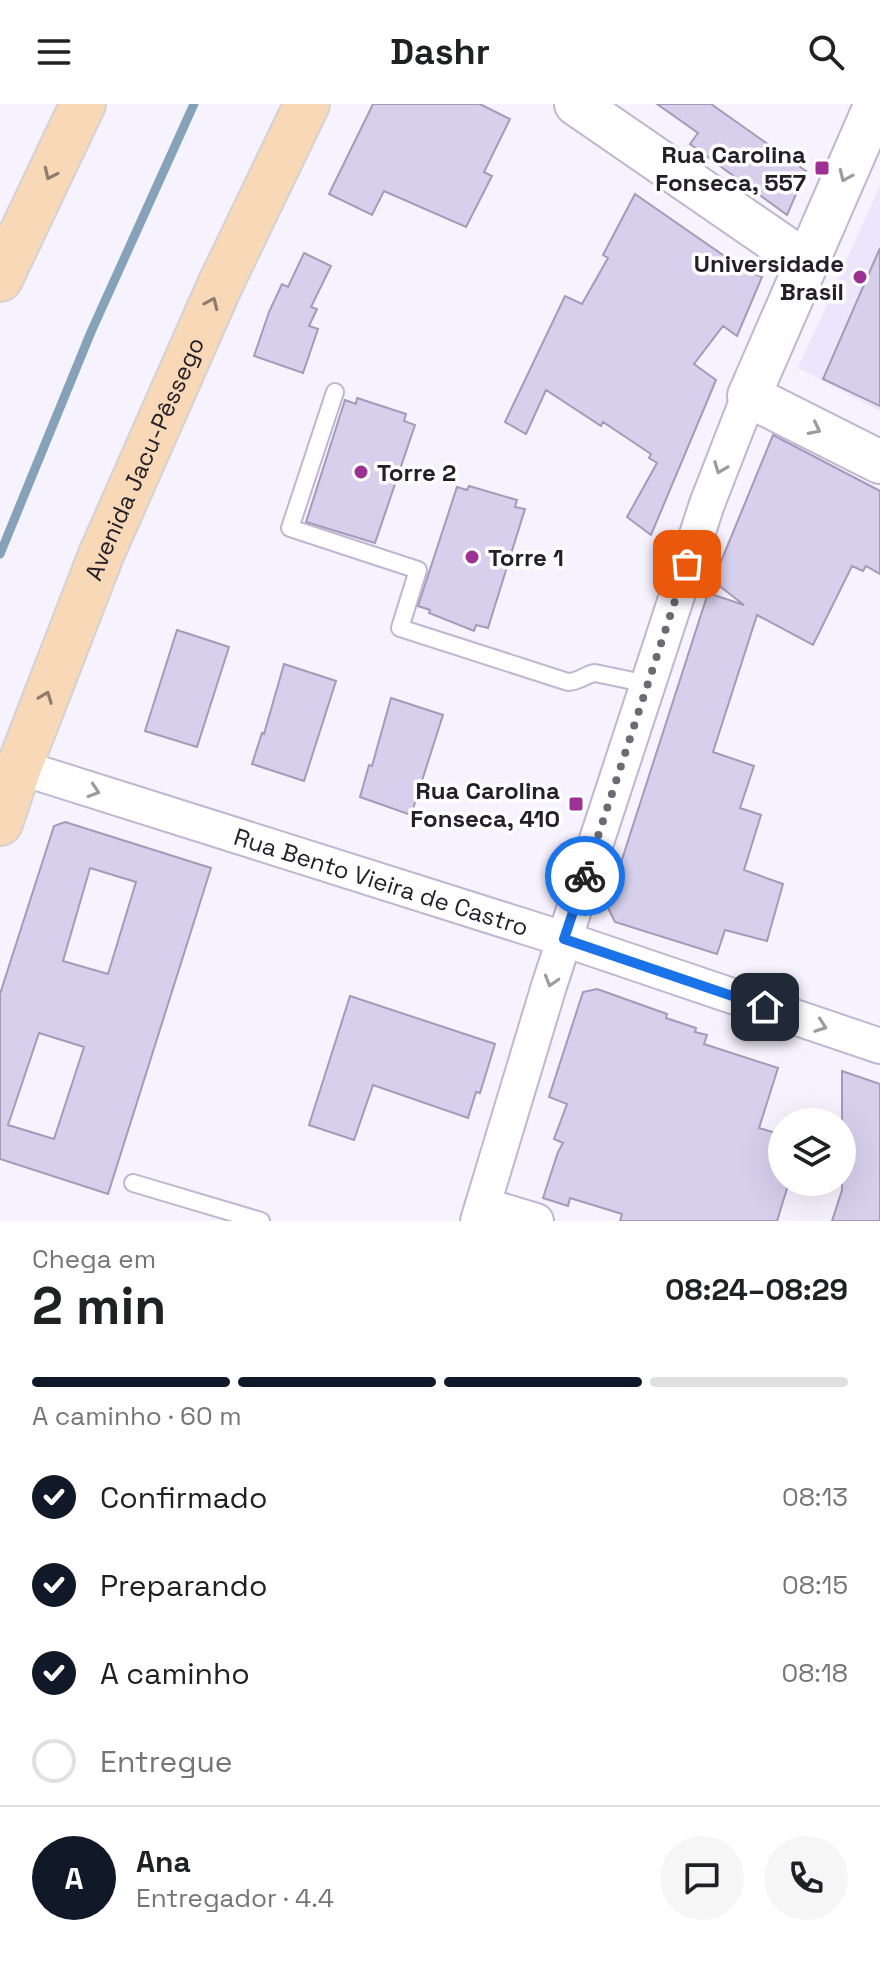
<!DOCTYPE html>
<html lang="pt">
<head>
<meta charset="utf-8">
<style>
  :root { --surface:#fff; --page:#f6f6f6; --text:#202124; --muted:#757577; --line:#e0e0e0; --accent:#111827 }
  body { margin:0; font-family:"Space Grotesk",sans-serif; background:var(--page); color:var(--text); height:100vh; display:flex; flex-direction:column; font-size:30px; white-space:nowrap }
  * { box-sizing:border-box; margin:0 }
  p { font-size:26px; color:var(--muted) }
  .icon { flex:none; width:44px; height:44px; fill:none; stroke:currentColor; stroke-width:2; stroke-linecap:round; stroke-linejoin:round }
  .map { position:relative; height:1117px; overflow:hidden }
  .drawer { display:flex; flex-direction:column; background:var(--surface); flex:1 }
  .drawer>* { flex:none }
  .controls { position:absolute; left:768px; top:1004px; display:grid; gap:16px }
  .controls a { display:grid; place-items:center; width:88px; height:88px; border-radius:50%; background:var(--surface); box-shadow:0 8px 32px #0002; font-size:40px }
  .pin { position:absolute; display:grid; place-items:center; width:68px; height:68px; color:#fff; margin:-34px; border-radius:16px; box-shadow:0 4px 12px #0006 }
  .courier { position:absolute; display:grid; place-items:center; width:80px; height:80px; margin:-40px; border:6px solid #1a73e8; border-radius:50%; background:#fff; color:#222; box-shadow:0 2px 10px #0007 }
  .head em { font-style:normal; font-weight:700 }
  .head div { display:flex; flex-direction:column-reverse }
  .head { display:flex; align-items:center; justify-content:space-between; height:136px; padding:0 32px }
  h1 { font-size:52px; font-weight:700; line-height:60px }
  .bar { display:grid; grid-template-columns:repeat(4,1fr); gap:12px 8px; align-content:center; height:96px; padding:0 32px }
  .bar i { height:10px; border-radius:6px; background:var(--line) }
  .bar .on { background:var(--accent) }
  .bar p { grid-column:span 4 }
  .line { display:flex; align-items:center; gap:20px; padding:0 32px; border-top:2px solid var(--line) }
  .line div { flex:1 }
  .round { display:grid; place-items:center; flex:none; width:84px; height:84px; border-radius:42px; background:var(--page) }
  ol { padding:0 32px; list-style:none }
  li { display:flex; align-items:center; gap:24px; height:88px }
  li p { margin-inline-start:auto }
  li .icon { padding:8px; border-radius:50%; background:var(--accent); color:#fff; stroke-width:4 }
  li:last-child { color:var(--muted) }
  li i { width:44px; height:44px; border:4px solid var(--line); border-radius:50% }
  header { display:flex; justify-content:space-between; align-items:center; height:104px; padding:0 32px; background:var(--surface); font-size:36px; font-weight:700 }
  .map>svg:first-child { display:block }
  .built { fill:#ede5fb }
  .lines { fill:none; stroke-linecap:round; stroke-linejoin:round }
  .stream { stroke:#86a2b8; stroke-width:9 }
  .building { fill:#d7d0ed; stroke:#a39bb7; stroke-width:2; fill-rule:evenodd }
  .service-casing { stroke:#c0b6d2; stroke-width:20 }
  .minor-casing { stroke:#c0b6d2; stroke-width:38 }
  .tertiary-casing { stroke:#c0b6d2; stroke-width:46 }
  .trunk-casing { stroke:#d3d2d4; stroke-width:48 }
  .service { stroke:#fff; stroke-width:16 }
  .minor { stroke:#fff; stroke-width:34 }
  .tertiary { stroke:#fff; stroke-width:42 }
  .trunk { stroke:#f8d8b6; stroke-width:44 }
  .oneway { stroke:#8e7c70 }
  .oneway2 { stroke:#9c9b9f }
  .done { stroke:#6e6a74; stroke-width:8; stroke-dasharray:0 14.4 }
  .route { stroke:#1a73e8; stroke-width:10 }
  .poi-dot { fill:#9a3193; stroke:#fff; stroke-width:3 }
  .labels { text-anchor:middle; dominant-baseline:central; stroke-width:7; stroke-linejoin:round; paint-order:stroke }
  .poi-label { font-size:24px; font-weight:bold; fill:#24202a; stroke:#fff; text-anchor:end }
  .street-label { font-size:24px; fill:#24202a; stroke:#fff }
</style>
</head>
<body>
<header><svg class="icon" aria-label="menu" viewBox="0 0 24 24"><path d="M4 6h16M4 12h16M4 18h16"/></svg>Dashr<svg class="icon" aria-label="search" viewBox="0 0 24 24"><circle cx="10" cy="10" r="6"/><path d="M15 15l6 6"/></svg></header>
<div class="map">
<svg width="880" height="1117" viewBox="0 0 880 1117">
  <rect width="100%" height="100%" fill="#f6f2fe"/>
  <path class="built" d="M880 82V307L798 264Z"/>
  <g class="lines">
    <path class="stream" d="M0 450 91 228 194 0"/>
  </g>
  <path class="building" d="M373 0H480L510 15 484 68 492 72 466 123 384 87 372 111 329 90Z
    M657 0H711L806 67 787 111 690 40 698 29Z
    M635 90 743 165 762 173 737 232 723 222 694 260 716 276 651 431 627 413 657 359 649 354 651 350 603 318 601 322 546 286 526 330 505 318 565 192 582 200 608 154 603 151Z
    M880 144V302L823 275Z
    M304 149 331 162 311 203 317 205 309 222 318 225 303 269 254 252 269 208 282 180 288 183Z
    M357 294 406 310 404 317 415 321 375 439 306 418 345 296 356 300Z
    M773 331 880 387V470L866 462 863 467 852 462 813 541 757 511 713 648 754 662 740 704 761 711 744 766 783 780 767 837 725 826 717 850 615 818 607 802 708 489 744 501 713 477Z
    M469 382 517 396 515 403 525 405 488 524 476 521 474 527 429 509 430 506 418 502 457 383 467 386Z
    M177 526 229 543 197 643 145 627Z
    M284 560 336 577 304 677 252 660 262 629 264 630Z
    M391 594 443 611 411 711 360 693 369 661 372 662Z
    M65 718 211 764 108 1090 0 1055V890L54 722ZM90 764 136 778 108 870 63 857ZM39 929 84 943 54 1035 8 1021Z
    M597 885 667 910 666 914 696 924 695 928 707 931 704 940 778 964 759 1024 782 1031V1078H789L777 1117H620L622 1110 570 1094 568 1102 543 1094 558 1048 563 1039 554 1035 567 1000 549 993 583 888Z
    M350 892 495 940 480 989 476 988 468 1014 373 981 354 1036 309 1021Z
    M842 967 880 980V1117H832L842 1086Z"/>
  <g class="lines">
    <g class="service-casing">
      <path id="service" d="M335 288 290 424 418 466 400 524 568 578C581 577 586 570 595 569L648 580
        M133 1079 261 1117"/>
    </g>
    <g class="minor-casing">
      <g id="minor">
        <path id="s1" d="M19 663 564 835 880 942"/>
        <path d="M483 1101 536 1117"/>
        <path d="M478 1117 549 882 707 400 749 292"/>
      </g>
    </g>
    <g class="tertiary-casing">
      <path id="tertiary" d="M576 0 807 159
        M876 0 749 292 880 358"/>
    </g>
    <g class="trunk-casing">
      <g id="trunk">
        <path d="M0 175 83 0"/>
        <path id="s2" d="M0 719 19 663 101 451 220 181 307 0"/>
      </g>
    </g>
    <use href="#service" class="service"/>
    <use href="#minor" class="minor"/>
    <use href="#tertiary" class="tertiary"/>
    <use href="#trunk" class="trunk"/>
  </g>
  <defs><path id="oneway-chevron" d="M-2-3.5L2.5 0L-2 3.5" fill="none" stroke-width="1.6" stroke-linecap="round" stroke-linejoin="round" transform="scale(2)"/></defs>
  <g class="oneway">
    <use href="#oneway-chevron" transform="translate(50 70) rotate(115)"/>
    <use href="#oneway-chevron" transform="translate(212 199) rotate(-66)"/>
    <use href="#oneway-chevron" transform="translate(46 593) rotate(-69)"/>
  </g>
  <g class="oneway2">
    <use href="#oneway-chevron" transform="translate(845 72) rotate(114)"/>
    <use href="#oneway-chevron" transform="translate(815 325) rotate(27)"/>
    <use href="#oneway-chevron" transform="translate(720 364) rotate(111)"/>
    <use href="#oneway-chevron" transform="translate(94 687) rotate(18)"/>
    <use href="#oneway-chevron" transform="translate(551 877) rotate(107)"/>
    <use href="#oneway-chevron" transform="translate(821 922) rotate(19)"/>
  </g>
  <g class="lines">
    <path class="done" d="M585 772 687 460"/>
    <path class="route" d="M585 772 564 835 765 903"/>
  </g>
  <g class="poi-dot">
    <rect x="814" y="56" width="16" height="16" rx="4"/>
    <circle cx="860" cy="173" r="8"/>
    <circle cx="361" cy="368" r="8"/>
    <circle cx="472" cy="453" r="8"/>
    <rect x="568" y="692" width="16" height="16" rx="4"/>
  </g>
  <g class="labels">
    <g class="poi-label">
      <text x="806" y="50">Rua Carolina<tspan x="806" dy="28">Fonseca, 557</tspan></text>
      <text x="844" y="159">Universidade<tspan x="844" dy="28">Brasil</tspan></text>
      <text x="377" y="368" text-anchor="start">Torre 2</text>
      <text x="488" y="453" text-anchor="start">Torre 1</text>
      <text x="560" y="686">Rua Carolina<tspan x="560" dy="28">Fonseca, 410</tspan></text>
    </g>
    <g class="street-label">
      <text stroke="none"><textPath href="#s2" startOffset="392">Avenida Jacu-Pêssego</textPath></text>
      <text stroke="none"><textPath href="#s1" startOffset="380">Rua Bento Vieira de Castro</textPath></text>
    </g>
  </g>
</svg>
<div class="controls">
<a><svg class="icon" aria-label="layers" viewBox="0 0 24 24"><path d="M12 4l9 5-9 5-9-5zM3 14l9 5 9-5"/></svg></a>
</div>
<div class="pin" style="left:687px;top:460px;background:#ea580c"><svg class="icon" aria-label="bag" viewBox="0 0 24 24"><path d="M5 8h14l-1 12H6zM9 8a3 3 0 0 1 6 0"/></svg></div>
<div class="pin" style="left:765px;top:903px;background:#1f2937"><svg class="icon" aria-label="home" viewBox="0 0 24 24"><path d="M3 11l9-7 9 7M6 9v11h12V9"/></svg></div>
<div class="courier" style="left:585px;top:772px"><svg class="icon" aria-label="bike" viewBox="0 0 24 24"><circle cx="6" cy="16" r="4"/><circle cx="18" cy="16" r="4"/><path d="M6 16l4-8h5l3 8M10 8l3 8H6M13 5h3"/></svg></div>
</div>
<section class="drawer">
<div class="head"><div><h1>2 min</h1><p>Chega em</p></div><em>08:24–08:29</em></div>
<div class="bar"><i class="on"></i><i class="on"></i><i class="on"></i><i></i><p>A caminho · 60 m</p></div>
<ol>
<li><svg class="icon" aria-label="check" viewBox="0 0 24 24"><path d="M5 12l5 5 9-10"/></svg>Confirmado<p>08:13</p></li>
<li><svg class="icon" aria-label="check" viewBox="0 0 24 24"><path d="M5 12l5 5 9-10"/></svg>Preparando<p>08:15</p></li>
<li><svg class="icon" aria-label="check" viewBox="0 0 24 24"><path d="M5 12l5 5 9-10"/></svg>A caminho<p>08:18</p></li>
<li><i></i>Entregue</li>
</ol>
<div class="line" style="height:144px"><b class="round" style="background:var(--accent);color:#fff">A</b><div><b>Ana</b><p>Entregador · 4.4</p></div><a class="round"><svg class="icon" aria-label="chat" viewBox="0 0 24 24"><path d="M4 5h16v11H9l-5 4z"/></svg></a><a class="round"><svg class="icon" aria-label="phone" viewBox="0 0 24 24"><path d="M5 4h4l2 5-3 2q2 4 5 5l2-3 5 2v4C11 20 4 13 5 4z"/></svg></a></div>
</section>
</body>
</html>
